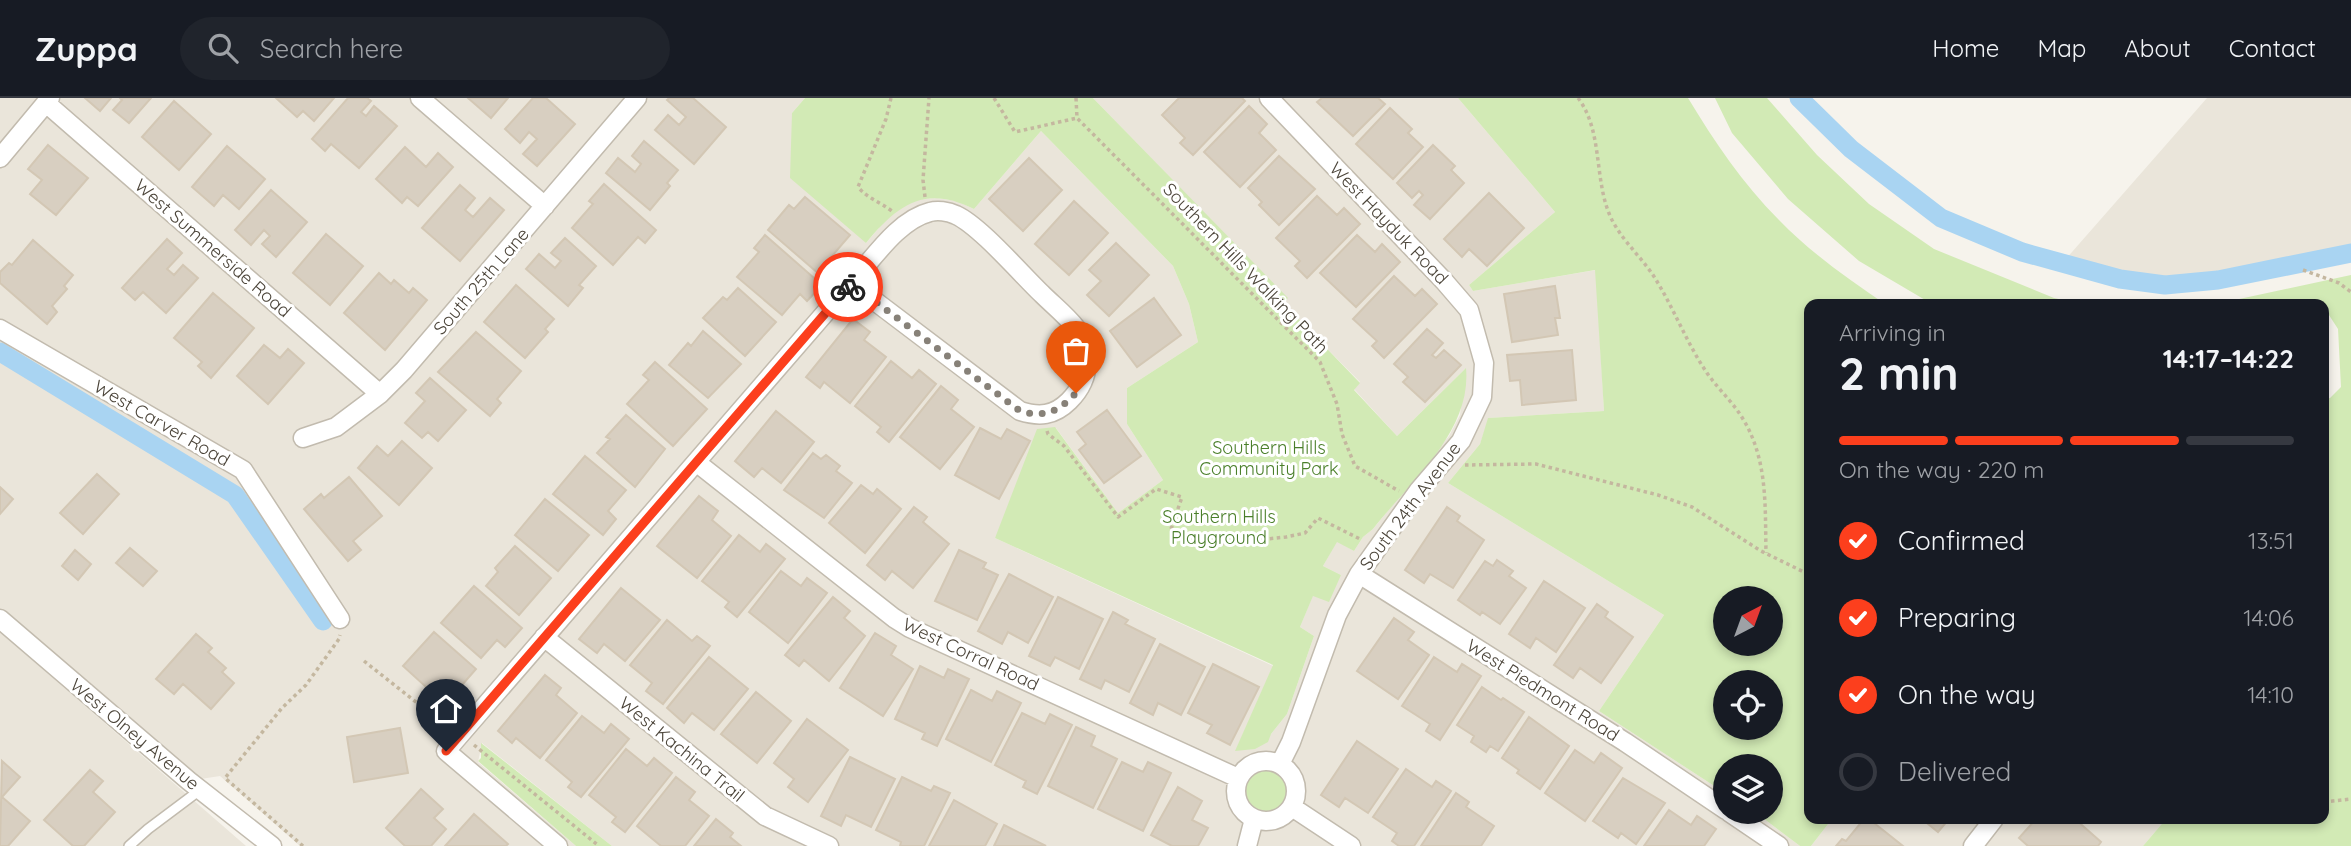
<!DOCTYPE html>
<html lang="en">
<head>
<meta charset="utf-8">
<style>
  :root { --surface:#171b24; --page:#20242c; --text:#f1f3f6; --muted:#9ea1a6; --line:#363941; --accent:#fc3f1d }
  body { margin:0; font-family:Quicksand,sans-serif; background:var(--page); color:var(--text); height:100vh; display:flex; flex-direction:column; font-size:26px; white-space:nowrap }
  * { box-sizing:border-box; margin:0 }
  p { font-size:23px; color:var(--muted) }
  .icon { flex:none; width:38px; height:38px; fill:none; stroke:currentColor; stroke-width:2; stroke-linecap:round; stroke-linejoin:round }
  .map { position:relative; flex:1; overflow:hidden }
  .drawer { position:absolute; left:1804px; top:201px; width:525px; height:525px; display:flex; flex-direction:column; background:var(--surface); border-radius:14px; box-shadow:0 4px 10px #0003 }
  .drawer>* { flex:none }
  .needle { width:46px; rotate:41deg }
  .tools { position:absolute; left:1713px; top:488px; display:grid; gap:14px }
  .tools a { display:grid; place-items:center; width:70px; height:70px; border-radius:50%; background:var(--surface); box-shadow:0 4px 10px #0003; font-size:35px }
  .pin { position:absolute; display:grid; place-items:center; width:60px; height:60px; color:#fff; margin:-72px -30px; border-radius:50% 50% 50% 0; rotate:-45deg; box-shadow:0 0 7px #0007 }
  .pin .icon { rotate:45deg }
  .courier { position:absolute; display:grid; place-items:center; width:70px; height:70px; margin:-35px; border:5px solid #fc3f1d; border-radius:50%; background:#fff; color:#222; box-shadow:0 2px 9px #0007 }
  .headline em { font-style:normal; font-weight:800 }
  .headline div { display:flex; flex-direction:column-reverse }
  .headline { display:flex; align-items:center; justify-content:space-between; height:119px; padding:0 35px }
  h1 { font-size:46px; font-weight:800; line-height:52px }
  .bar { display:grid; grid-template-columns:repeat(4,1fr); gap:10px 7px; align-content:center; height:84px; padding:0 35px }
  .bar i { height:9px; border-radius:5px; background:var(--line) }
  .bar .on { background:var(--accent) }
  .bar p { grid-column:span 4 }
  ol { padding:0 35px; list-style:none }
  li { display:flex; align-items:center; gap:21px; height:77px }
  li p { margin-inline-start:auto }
  li .icon { padding:7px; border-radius:50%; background:var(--accent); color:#fff; stroke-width:4 }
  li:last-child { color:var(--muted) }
  li i { width:38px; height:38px; border:4px solid var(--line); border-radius:50% }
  header { display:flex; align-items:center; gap:42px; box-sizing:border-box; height:98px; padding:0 35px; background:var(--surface); border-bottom:2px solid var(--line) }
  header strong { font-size:33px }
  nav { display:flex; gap:38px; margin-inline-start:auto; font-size:24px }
  .search { width:490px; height:63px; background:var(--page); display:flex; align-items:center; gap:18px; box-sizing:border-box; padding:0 24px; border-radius:38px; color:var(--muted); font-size:26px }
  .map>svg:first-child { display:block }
  .residential { fill:#eae5da }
  .green { fill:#d2eab5; fill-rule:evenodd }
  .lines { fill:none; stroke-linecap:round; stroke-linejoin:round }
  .canal { stroke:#a9d4f2; stroke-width:19 }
  .building { fill:#d8cfc1; stroke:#d3c7b4; stroke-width:2 }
  .service-casing { stroke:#c2bbae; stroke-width:12 }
  .minor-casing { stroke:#c2bbae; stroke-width:21 }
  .path { stroke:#c4b79f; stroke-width:3.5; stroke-dasharray:3.5 3.5; stroke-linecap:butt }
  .service { stroke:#fff; stroke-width:9 }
  .minor { stroke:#fff; stroke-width:18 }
  .done { stroke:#878178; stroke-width:7; stroke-dasharray:0 12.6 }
  .route { stroke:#fc3f1d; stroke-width:9 }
  .labels { text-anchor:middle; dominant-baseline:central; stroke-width:6; stroke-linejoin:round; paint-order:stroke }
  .street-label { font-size:18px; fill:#4b4439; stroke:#fff }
  .park-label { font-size:18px; fill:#4a7f2a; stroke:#fff }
</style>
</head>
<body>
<header>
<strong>Zuppa</strong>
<div class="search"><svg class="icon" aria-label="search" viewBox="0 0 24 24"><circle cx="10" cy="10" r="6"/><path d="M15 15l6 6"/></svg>Search here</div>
<nav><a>Home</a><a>Map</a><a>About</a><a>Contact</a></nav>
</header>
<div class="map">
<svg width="2351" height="748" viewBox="0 0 2351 748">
  <rect width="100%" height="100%" fill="#f6f3ec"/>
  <path class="residential" d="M0 0H805L792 15 866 145 891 116 903 107 920 101 937 100 957 103 974 111 1041 33 1173 168 1189 206 1198 244 1127 290V326L1163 382 1118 415 1056 330 995 440 1273 568 1236 652 1271 636 1287 616 1314 538 1300 529 1313 497 1341 477 1323 468 1337 443 1354 453 1363 439 1373 431 1449 338 1460 317 1465 271 1397 338 1354 291 1360 284 1282 205 1287 200 1093 0H1458L1555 114 1469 187 1473 193 1596 172 1604 313 1489 320 1480 346 1448 385 1664 517 1599 613 1725 695 1726 714H1755L1800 748H612L482 645 478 664 576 748H300L220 678 194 682 0 519Z
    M2207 0H2351V149L2225 176 2135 179 2065 162Z
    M0 534 246 748H0Z
    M1832 721H2166L2143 748H1811Z"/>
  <path class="green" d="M805 0H1093L1288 200 1283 205 1360 285 1354 292 1397 338 1466 270C1472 334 1409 385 1373 431L1363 439 1354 453 1337 444 1323 468 1341 477 1329 504 1313 498 1300 529 1314 538 1287 616 1271 636 1268 644 1255 651 1235 653 1273 567 995 440 1037 331 1055 329 1118 415 1163 382 1127 326V290L1198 244 1189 206 1173 168 1041 33 974 111C925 86 897 107 866 145L790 80 792 15Z
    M1458 0H1688C1714 43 1743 86 1779 122 1810 154 1848 181 1885 206H1810V721H1832L1811 748H1800L1755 714H1771V668H1726L1725 695 1599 613 1664 517 1448 385 1480 346 1488 320 1604 313 1595 172 1473 193 1469 187 1555 114ZM1726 500H1771V546H1726ZM1771 584V630H1726V584Z
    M1715 0H1767L1817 57 1869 106 1934 151 2054 200 2082 206H1932L1859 163 1788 101 1732 35Z
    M2351 177V748H2143L2166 721H2324V301L2330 300 2341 289 2338 231 2327 214H2324V206H2216Z
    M481 645 612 748H576L478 663 481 660Z
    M1236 693a30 30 0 1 1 60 0a30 30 0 1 1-60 0Z"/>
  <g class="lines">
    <path class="canal" d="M1799 0 1851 51 1941 120 2022 154 2120 181 2165 187 2218 182 2351 155
      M0 254 235 397 323 523"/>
  </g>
  <path class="building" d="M85 0H111L100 13Z
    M120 0H151L129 25 113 12 122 2Z
    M276 0H334L314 23 303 13 297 19Z
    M348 0H367L371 3 361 14 366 18 374 8 397 28 359 70 331 46 325 53 312 41Z
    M468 0H508L491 20Z
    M533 0H546L575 26 537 68 523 56 537 41 529 34 520 45 505 31Z
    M669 0H693L726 29 694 66 655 32 668 17 679 27 686 19 667 2Z
    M1179 0H1242L1245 3 1193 57 1180 45 1185 40 1162 17Z
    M1322 0H1378L1385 6 1353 38 1317 4Z
    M174 3 211 36 179 72 142 39Z
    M1249 8 1267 26 1259 35 1276 52 1240 89 1204 54Z
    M1390 10 1412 31 1408 35 1423 49 1393 81 1356 46Z
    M644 43 678 72 667 85 670 88 650 112 606 75 618 60 635 74 641 66 632 58Z
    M48 47 88 80 56 117 30 96 42 82 28 71Z
    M1433 47 1455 68 1451 72 1464 85 1430 121 1414 107 1423 97 1419 93 1412 100 1397 85Z
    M227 48 265 81 239 111 223 97 214 108 192 89Z
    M405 49 426 69 438 55 453 69 418 108 407 99 402 105 376 81Z
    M1279 58 1315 91 1279 127 1259 107 1262 104 1248 90Z
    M1029 60 1062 92 1023 133 989 101Z
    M604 86 656 132 645 145 638 139 613 167 572 130 593 106 589 103Z
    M460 87 475 100 465 112 473 119 490 100 504 112 460 163 422 130Z
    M271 92 307 124 276 159 262 146 270 138 264 132 251 147 235 132Z
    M1489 95 1524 130 1487 168 1469 151 1462 159 1444 141Z
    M1317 98 1337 117 1344 110 1360 126 1307 180 1295 168 1300 163 1276 140Z
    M805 99 850 137 832 158 840 165 826 182 768 132 789 107 794 111Z
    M1074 103 1108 135 1069 177 1035 146Z
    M326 136 363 168 330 207 293 175Z
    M765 137 822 187 807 203 800 196 782 217 737 179 759 154 754 150Z
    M1357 137 1375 154 1382 146 1400 164 1356 209 1320 175Z
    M565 140 596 168 579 187 583 190 568 208 526 171 539 156 555 170 561 163 551 155Z
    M167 141 182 155 167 171 174 177 183 167 198 180 166 215 143 194 135 202 122 190Z
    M33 142 73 177 64 188 67 191 52 208 57 214 47 226 0 185V174L9 165 12 167Z
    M1116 145 1149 177 1109 218 1087 197 1101 183 1089 172Z
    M379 175 391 186 394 182 409 195 413 190 427 202 385 252 344 215Z
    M1394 178 1415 198 1422 191 1437 206 1384 260 1372 248 1377 243 1353 221Z
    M516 187 554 221 545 231 548 234 525 260 484 224Z
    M1555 188 1560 220H1555L1558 237 1512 244 1504 196Z
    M738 190 776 224 745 258 703 220 723 199 727 202Z
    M213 195 254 230 211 280 198 268 202 264 174 240Z
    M1154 200 1181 237 1137 269 1110 233Z
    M853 221 870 234 864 242 886 259 850 305 824 284 820 290 806 279Z
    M1427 231 1443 245 1432 257 1436 260 1444 252 1461 267 1425 304 1403 284 1408 279 1394 266Z
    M703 233 741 266 708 300 669 267 688 245 691 248Z
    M476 234 521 273 497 301 501 305 490 318 438 274Z
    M264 247 280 260 288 251 304 265 268 306 237 278Z
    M1572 252 1576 302 1522 307 1520 282 1510 283 1507 257Z
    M891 263 912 280 919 272 936 286 889 344 877 334 881 329 855 308Z
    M655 264 707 311 673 348 627 306 649 282 643 277Z
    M430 280 466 312 438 343 428 334 422 340 405 325 425 303 416 295Z
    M941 288 958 302 951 311 974 329 940 371 900 339Z
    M1107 312 1141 358 1104 385 1079 352 1086 346 1077 334Z
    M776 313 814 344 781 385 762 370 754 379 735 363Z
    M626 317 665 351 635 389 597 355 610 341 606 339Z
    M980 330 1001 341 1007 331 1030 343 999 401 955 377Z
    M402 343 432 370 399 407 358 370 377 348 388 358Z
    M813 355 821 361 826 357 840 368 836 373 852 385 824 420 784 392Z
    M585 358 626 392 608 413 616 421 603 437 553 396Z
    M97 376 119 396 83 436 60 415Z
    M349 379 382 418 353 443 361 452 348 463 304 411 321 396 324 400Z
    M861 387 873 396 877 391 901 411 865 455 829 425Z
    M0 389 13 401 0 416Z
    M699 398 718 413 712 422 731 438 697 480 657 448Z
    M545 401 589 437 558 473 515 437Z
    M914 409 927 419 923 424 949 446 913 490 892 473 885 482 867 467Z
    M1447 409 1460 418 1457 423 1484 442 1453 490 1430 476 1424 485 1405 472Z
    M739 437 760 454 766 446 785 461 737 519 725 509 729 504 702 483Z
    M515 448 551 480 519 517 486 488 498 474 495 470Z
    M130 450 157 473 143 488 116 465Z
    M75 452 91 466 78 482 62 468Z
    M959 452 986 465 983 470 998 477 977 522 935 503Z
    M1497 462 1513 473 1509 478 1526 490 1500 526 1482 514 1480 517 1458 502 1485 463 1493 468Z
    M781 473 801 488 807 480 827 495 788 545 749 514Z
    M1009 476 1053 499 1028 545 1008 534 1002 546 978 533Z
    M1544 483 1585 510 1556 554 1536 540 1530 550 1509 536Z
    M474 488 522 530 505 549 497 542 481 560 441 525Z
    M621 490 660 522 625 563 604 546 597 555 579 541Z
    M833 499 850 513 844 520 865 538 829 583 804 562 799 568 785 557Z
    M1058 499 1103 521 1079 571 1055 559 1050 568 1029 558Z
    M1597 506 1608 514 1605 519 1633 539 1601 585 1580 570 1573 580 1554 567Z
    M1113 514 1128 522 1125 526 1155 541 1129 594 1105 582 1101 591 1080 581Z
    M1394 520 1414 534 1408 542 1429 557 1398 601 1357 573Z
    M667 522 692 543 697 538 710 548 663 606 646 593 652 585 630 567Z
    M434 534 476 571 455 595 445 586 435 597 403 568Z
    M875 535 896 548 891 557 913 571 883 618 840 590Z
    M196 536 212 550 208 554 226 570 222 574 234 585 211 611 183 586 174 596 156 581Z
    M1160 546 1205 569 1181 617 1158 605 1153 617 1130 605Z
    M709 559 748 591 714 632 692 615 684 625 667 610Z
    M1434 559 1457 574 1462 566 1481 578 1440 642 1426 633 1430 626 1402 608Z
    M1213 566 1259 589 1230 647 1207 635 1212 627 1188 615Z
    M920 568 944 580 948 571 969 581 937 648 922 641 925 635 895 621Z
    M545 577 561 590 556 597 577 615 540 660 516 640 512 645 498 633Z
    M1482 589 1501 602 1503 600 1524 614 1498 653 1490 648 1486 654 1471 644 1474 638 1457 627Z
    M971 592 992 603 997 593 1021 605 991 664 946 641Z
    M756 594 791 623 757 665 721 636Z
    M1022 615 1045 626 1050 616 1072 627 1037 696 1023 689 1026 683 995 667Z
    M582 618 604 635 611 626 629 641 581 699 568 689 572 684 546 662Z
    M1529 619 1569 648 1540 691 1517 675 1519 672 1502 660Z
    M807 621 848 652 808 704 788 689 794 681 774 665Z
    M1076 629 1095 638 1091 648 1117 661 1093 710 1048 688Z
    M400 630 408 675 354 684 347 639Z
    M1357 643 1398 671 1368 715 1345 700 1339 709 1321 697Z
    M626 651 647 668 654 660 672 675 625 734 612 724 616 719 589 697Z
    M1575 652 1594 665 1601 655 1622 670 1585 723 1545 695Z
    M850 659 895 681 871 729 846 717 841 728 821 718Z
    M2 663 20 679 2 699 30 723 8 748H0Z
    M1122 664 1143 674 1148 664 1171 675 1143 733 1098 711Z
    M1406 671 1432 689 1436 683 1451 693 1414 748H1399L1392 743 1397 735 1373 719Z
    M90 672 103 683 93 694 115 714 84 748H73L44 722Z
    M676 679 695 694 689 702 709 718 685 748H661L637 728Z
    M902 679 931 693 934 688 950 695 924 748H900L901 744 876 732Z
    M1623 680 1665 705 1636 746 1621 735 1618 740 1593 723Z
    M1178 689 1202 703 1192 722 1208 730 1198 748H1172L1151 737Z
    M421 691 443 711 434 720 446 731 431 748H405L386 730Z
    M1456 695 1469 704 1466 709 1494 728 1481 748H1421Z
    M954 702 997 726 985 748H929Z
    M1669 712 1691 727 1697 718 1716 731 1704 748H1644Z
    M474 716 508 746 506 748H445Z
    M716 721 733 735 730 739 741 748H694Z
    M1864 721H1869L1903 748H1836L1842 741 1846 743Z
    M1922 721H1949L1938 734Z
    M2036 721H2075L2101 744 2098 748H2028L2019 740Z
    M1004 727 1046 748H994Z"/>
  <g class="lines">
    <g class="service-casing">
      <path id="service" d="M129 748 148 731 200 692"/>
    </g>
    <g class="minor-casing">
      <path id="minor" d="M420 0 545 108
        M1269 0 1444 183 1469 212 1484 265 1482 299 1461 343 1419 392 1359 476 1337 517 1291 644 1280 666
        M46 5 380 296
        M0 60 50 0
        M0 231 243 372 340 521
        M303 340 336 329 380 296 404 272 637 0
        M696 364 894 520 910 530 1238 680
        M1359 476 1625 644 1726 712
        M0 521 189 683 272 748
        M544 539 765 718 829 748
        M1236 693a30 30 0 1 1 60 0a30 30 0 1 1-60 0Z
        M1292 709 1351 748
        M1729 714 1779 748
        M558 748 446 653 851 185C873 161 898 122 930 114 937 112 948 113 956 117 980 128 1021 176 1042 196 1053 207 1067 218 1076 230 1081 237 1085 247 1086 255 1089 274 1082 290 1069 303 1054 318 1039 319 1020 313L851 185
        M1247 748 1254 721
        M1973 748 1994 721"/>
    </g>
    <path class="path" d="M891 0 886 21 858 89C868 101 881 104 893 114
      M994 0 1015 34 1077 20
      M1076 0 1077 20 1320 264 1337 306 1342 336 1355 368 1399 393
      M1578 0C1604 34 1593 84 1612 122 1623 143 1640 158 1653 177 1673 208 1686 244 1707 275 1718 291 1733 304 1743 321 1768 362 1765 409 1766 455
      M925 99 923 82 929 0
      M2303 172 2339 185 2351 194
      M1047 333 1048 336 1064 348 1118 419 1156 391 1182 399 1171 431 1218 446 1286 439 1305 435 1318 420 1362 442
      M1465 367 1536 366 1658 397 1692 409 1761 453 1810 477
      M364 563 445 627
      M474 647 599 748
      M2324 704 2351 701
      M303 748 225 680 282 610 306 587 339 541 340 537"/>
    <use href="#service" class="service"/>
    <use href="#minor" class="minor"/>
  </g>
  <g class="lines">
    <path class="done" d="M848 189 851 185 1020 313C1045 320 1058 314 1076 295"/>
    <path class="route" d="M446 653 848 189"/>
  </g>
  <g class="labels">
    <g class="street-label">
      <text transform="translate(1389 125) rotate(46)">West Hayduk Road</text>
      <text transform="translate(213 150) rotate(41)">West Summerside Road</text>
      <text transform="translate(1246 170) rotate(46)">Southern Hills Walking Path</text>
      <text transform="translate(481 183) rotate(-49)">South 25th Lane</text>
      <text transform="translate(162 325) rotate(30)">West Carver Road</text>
      <text transform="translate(1410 408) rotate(-53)">South 24th Avenue</text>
      <text transform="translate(971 556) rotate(25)">West Corral Road</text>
      <text transform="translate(1543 592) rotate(32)">West Piedmont Road</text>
      <text transform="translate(135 636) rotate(40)">West Olney Avenue</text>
      <text transform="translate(682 651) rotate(39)">West Kachina Trail</text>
    </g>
    <g class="park-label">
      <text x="1269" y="349">Southern Hills<tspan x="1269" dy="21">Community Park</tspan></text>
      <text x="1219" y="418">Southern Hills<tspan x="1219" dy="21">Playground</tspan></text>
    </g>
  </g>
</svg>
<div class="tools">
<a><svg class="needle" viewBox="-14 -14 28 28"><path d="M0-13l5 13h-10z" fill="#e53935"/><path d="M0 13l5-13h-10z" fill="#9ea1a6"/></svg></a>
<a><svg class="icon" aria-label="locate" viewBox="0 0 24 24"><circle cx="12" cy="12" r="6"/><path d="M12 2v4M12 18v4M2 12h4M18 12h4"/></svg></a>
<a><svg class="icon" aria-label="layers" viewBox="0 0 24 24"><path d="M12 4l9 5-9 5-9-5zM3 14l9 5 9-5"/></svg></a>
</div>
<div class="pin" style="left:1076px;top:295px;background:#ea580c"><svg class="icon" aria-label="bag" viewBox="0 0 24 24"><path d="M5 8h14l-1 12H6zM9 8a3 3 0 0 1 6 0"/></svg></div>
<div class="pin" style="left:446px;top:653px;background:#1f2937"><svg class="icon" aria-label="home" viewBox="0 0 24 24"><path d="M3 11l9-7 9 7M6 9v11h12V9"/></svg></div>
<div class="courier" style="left:848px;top:189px"><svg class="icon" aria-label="bike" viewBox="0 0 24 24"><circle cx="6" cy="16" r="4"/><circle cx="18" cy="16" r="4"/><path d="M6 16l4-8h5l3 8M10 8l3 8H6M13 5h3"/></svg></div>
<section class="drawer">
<div class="headline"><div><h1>2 min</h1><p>Arriving in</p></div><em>14:17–14:22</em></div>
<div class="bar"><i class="on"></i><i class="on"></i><i class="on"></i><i></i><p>On the way · 220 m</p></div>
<ol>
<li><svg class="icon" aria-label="check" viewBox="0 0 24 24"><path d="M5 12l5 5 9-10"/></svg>Confirmed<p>13:51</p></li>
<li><svg class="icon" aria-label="check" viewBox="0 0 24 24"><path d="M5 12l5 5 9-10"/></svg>Preparing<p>14:06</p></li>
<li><svg class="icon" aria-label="check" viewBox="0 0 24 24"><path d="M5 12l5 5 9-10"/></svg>On the way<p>14:10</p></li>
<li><i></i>Delivered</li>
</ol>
</section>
</div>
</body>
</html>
